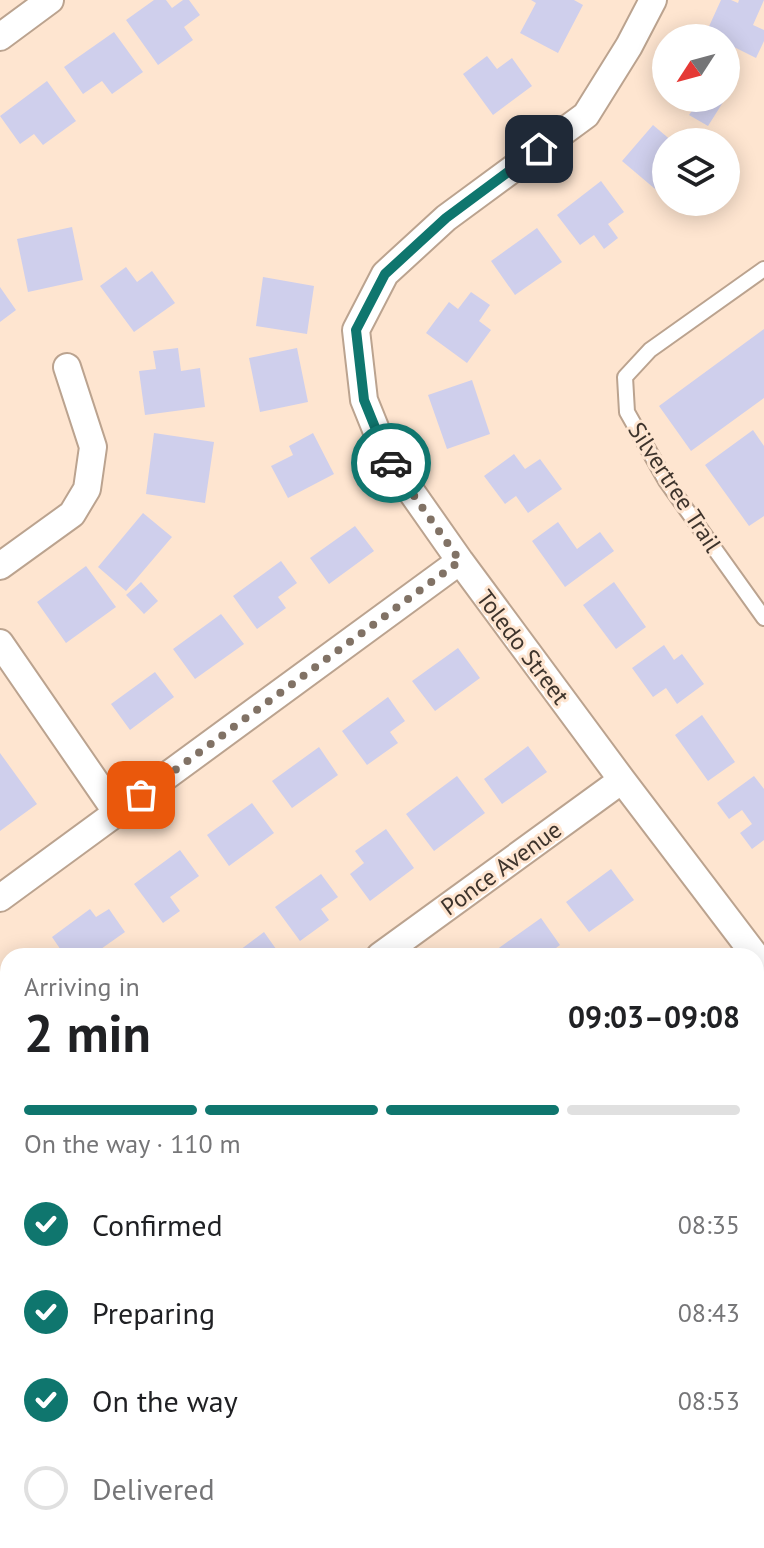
<!DOCTYPE html>
<html lang="en">
<head>
<meta charset="utf-8">
<style>
  :root { --surface:#fff; --page:#f6f6f6; --text:#202124; --muted:#757577; --line:#e0e0e0; --accent:#0f766e }
  body { margin:0; font-family:"PT Sans",sans-serif; background:var(--page); color:var(--text); height:100vh; display:flex; flex-direction:column; font-size:30px; white-space:nowrap }
  * { box-sizing:border-box; margin:0 }
  p { font-size:26px; color:var(--muted) }
  .icon { flex:none; width:44px; height:44px; fill:none; stroke:currentColor; stroke-width:2; stroke-linecap:round; stroke-linejoin:round }
  .map { position:relative; flex:1; overflow:hidden }
  .drawer { position:absolute; left:0px; top:948px; width:764px; height:600px; display:flex; flex-direction:column; background:var(--surface); border-radius:24px 24px 0 0; box-shadow:0 4px 20px #0003 }
  .drawer>* { flex:none }
  .needle { width:52px; rotate:234deg }
  .tools { position:absolute; left:652px; top:24px; display:grid; gap:16px }
  .tools a { display:grid; place-items:center; width:88px; height:88px; border-radius:50%; background:var(--surface); box-shadow:0 4px 20px #0003; font-size:40px }
  .pin { position:absolute; display:grid; place-items:center; width:68px; height:68px; color:#fff; margin:-34px; border-radius:16px; box-shadow:0 4px 12px #0006 }
  .courier { position:absolute; display:grid; place-items:center; width:80px; height:80px; margin:-40px; border:6px solid #0f766e; border-radius:50%; background:#fff; color:#222; box-shadow:0 2px 10px #0007 }
  .head em { font-style:normal; font-weight:700 }
  .head div { display:flex; flex-direction:column-reverse }
  .head { display:flex; align-items:center; justify-content:space-between; height:136px; padding:0 24px }
  h1 { font-size:52px; font-weight:700; line-height:60px }
  .bar { display:grid; grid-template-columns:repeat(4,1fr); gap:12px 8px; align-content:center; height:96px; padding:0 24px }
  .bar i { height:10px; border-radius:6px; background:var(--line) }
  .bar .active { background:var(--accent) }
  .bar p { grid-column:span 4 }
  ol { padding:0 24px; list-style:none }
  li { display:flex; align-items:center; gap:24px; height:88px }
  li p { margin-inline-start:auto }
  li .icon { padding:8px; border-radius:50%; background:var(--accent); color:#fff; stroke-width:4 }
  li:last-child { color:var(--muted) }
  li i { width:44px; height:44px; border:4px solid var(--line); border-radius:50% }
  .map>svg:first-child { display:block }
  .building { fill:#cfcfec }
  .lines { fill:none; stroke-linecap:round; stroke-linejoin:round }
  .service-casing { stroke:#bba38f; stroke-width:18 }
  .minor-casing { stroke:#bba38f; stroke-width:30 }
  .service { stroke:#fff; stroke-width:14 }
  .minor { stroke:#fff; stroke-width:26 }
  .done { stroke:#817265; stroke-width:8; stroke-dasharray:0 14.4 }
  .route { stroke:#0f766e; stroke-width:10 }
  .labels { text-anchor:middle; dominant-baseline:central; stroke-width:6; stroke-linejoin:round; paint-order:stroke }
  .street-label { font-size:24px; fill:#3e342c; stroke:#fee5d0 }
</style>
</head>
<body>
<div class="map">
<svg width="764" height="1548" viewBox="0 0 764 1548">
  <rect width="100%" height="100%" fill="#fee5d0"/>
  <path class="building" d="M154 0H166L172 8 183 0H189L200 15 184 27 193 40 158 65 126 20Z
    M531 0H574L583 5 558 53 520 33 536 3Z
    M721 0H731L738 3 739 0H764L753 25 764 30V41L756 58 726 43V38H715L706 33Z
    M114 32 143 72 112 94 102 81 83 94 64 67Z
    M487 56 497 69 512 58 532 86 493 115 463 74Z
    M726 73 737 80 708 126 689 115 694 108 678 98H726Z
    M47 81 76 121 43 145 34 134 20 144 0 116Z
    M653 125 673 142H666V189L661 194 622 161Z
    M601 181 624 212 608 224 618 238 604 249 594 235 580 245 557 215Z
    M72 227 83 280 28 292 17 239Z
    M537 228 562 262 515 295 491 261Z
    M126 267 137 282 152 271 175 303 134 332 100 286Z
    M263 277 314 286 307 334 256 326Z
    M0 287 16 310 0 322Z
    M471 292 490 305 479 321 491 330 467 363 426 333 449 302 458 309Z
    M764 329V398L691 451 659 406Z
    M178 348 181 371 200 368 205 407 145 415 139 371 156 369 153 351Z
    M297 348 308 402 260 412 249 358Z
    M472 380 490 434 447 449 428 395Z
    M753 430 764 446V516L749 526 705 465Z
    M154 433 214 442 205 503 146 494Z
    M313 433 334 474 288 498 271 466 293 455 289 446Z
    M514 454 525 469 540 459 562 489 528 513 516 496 505 504 484 476Z
    M143 513 172 537 126 591 98 567Z
    M558 522 577 549 600 532 614 551 565 587 532 541Z
    M355 526 374 551 329 584 310 558Z
    M281 561 297 583 278 597 286 608 257 629 233 596Z
    M86 566 116 607 66 643 37 602Z
    M141 582 158 601 144 614 126 595Z
    M614 582 646 627 616 649 583 605Z
    M221 614 244 644 195 679 173 649Z
    M664 645 674 660 682 654 704 684 677 704 666 688 653 697 632 668Z
    M458 648 480 678 435 711 412 681Z
    M155 672 174 697 130 730 111 704Z
    M388 697 405 721 390 732 398 743 367 765 342 731Z
    M702 715 735 762 708 781 675 735Z
    M528 746 547 772 502 804 484 779Z
    M319 747 338 775 292 808 272 781Z
    M0 753 37 804 0 831Z
    M457 776 485 813 434 851 406 814Z
    M754 776 764 789V840L752 849 740 833 752 824 742 810 729 819 717 803Z
    M252 803 274 833 229 866 207 835Z
    M386 829 414 868 370 901 350 874 364 863 355 851Z
    M180 850 199 876 170 897 180 911 163 923 134 884Z
    M611 869 634 900 589 932 566 902Z
    M321 874 338 897 321 909 329 920 300 941 275 907Z
    M90 909 96 917 109 909 125 932 91 956H65L52 937Z
    M541 918 560 945 548 954 550 956H500L496 950Z
    M264 932 281 956H232Z
    M8 1050V1095L0 1100V1056Z
    M764 1085V1124L756 1130V1091Z
    M764 1237V1275L756 1280V1243Z
    M3 1311 8 1317V1370L0 1376V1313Z
    M8 1408V1445L0 1434V1414Z
    M764 1420V1458L762 1460 756 1452V1425Z
    M547 1540H563L569 1548H537Z"/>
  <g class="lines">
    <g class="service-casing">
      <path id="service" d="M764 269 650 350 625 377 627 412 666 481 764 618"/>
    </g>
    <g class="minor-casing">
      <path id="minor" d="M653 0 629 46 586 115 446 218 385 274 356 330 364 400 387 457 460 561 622 780 764 967
        M0 37 50 0
        M0 566 72 514 87 489 93 447 67 367
        M0 643 117 813
        M0 898 460 561
        M380 956 622 780
        M756 1016 764 1010
        M0 1190 8 1201
        M756 1352 764 1346
        M657 1540 662 1548"/>
    </g>
    <use href="#service" class="service"/>
    <use href="#minor" class="minor"/>
  </g>
  <g class="lines">
    <path class="done" d="M141 795 460 561 391 463"/>
    <path class="route" d="M391 463 387 457 364 400 356 330 385 274 446 218 539 149"/>
  </g>
  <g class="labels">
    <g class="street-label">
      <text transform="translate(675 487) rotate(57)">Silvertree Trail</text>
      <text transform="translate(523 647) rotate(53)">Toledo Street</text>
      <text transform="translate(501 868) rotate(-36)">Ponce Avenue</text>
    </g>
  </g>
</svg>
<div class="tools">
<a><svg class="needle" viewBox="-14 -14 28 28"><path d="M0-13l5 13h-10z" fill="#e53935"/><path d="M0 13l5-13h-10z" fill="#757577"/></svg></a>
<a><svg class="icon" aria-label="layers" viewBox="0 0 24 24"><path d="M12 4l9 5-9 5-9-5zM3 14l9 5 9-5"/></svg></a>
</div>
<div class="pin" style="left:141px;top:795px;background:#ea580c"><svg class="icon" aria-label="bag" viewBox="0 0 24 24"><path d="M5 8h14l-1 12H6zM9 8a3 3 0 0 1 6 0"/></svg></div>
<div class="pin" style="left:539px;top:149px;background:#1f2937"><svg class="icon" aria-label="home" viewBox="0 0 24 24"><path d="M3 11l9-7 9 7M6 9v11h12V9"/></svg></div>
<div class="courier" style="left:391px;top:463px"><svg class="icon" aria-label="car" viewBox="0 0 24 24"><path d="M5 17H2v-5l4-1 3-4h7l3 4 3 1v5h-3M9 17h6M6 11h13"/><circle cx="7" cy="17" r="2"/><circle cx="17" cy="17" r="2"/></svg></div>
<section class="drawer">
<div class="head"><div><h1>2 min</h1><p>Arriving in</p></div><em>09:03–09:08</em></div>
<div class="bar"><i class="active"></i><i class="active"></i><i class="active"></i><i></i><p>On the way · 110 m</p></div>
<ol>
<li><svg class="icon" aria-label="check" viewBox="0 0 24 24"><path d="M5 12l5 5 9-10"/></svg>Confirmed<p>08:35</p></li>
<li><svg class="icon" aria-label="check" viewBox="0 0 24 24"><path d="M5 12l5 5 9-10"/></svg>Preparing<p>08:43</p></li>
<li><svg class="icon" aria-label="check" viewBox="0 0 24 24"><path d="M5 12l5 5 9-10"/></svg>On the way<p>08:53</p></li>
<li><i></i>Delivered</li>
</ol>
</section>
</div>
</body>
</html>
